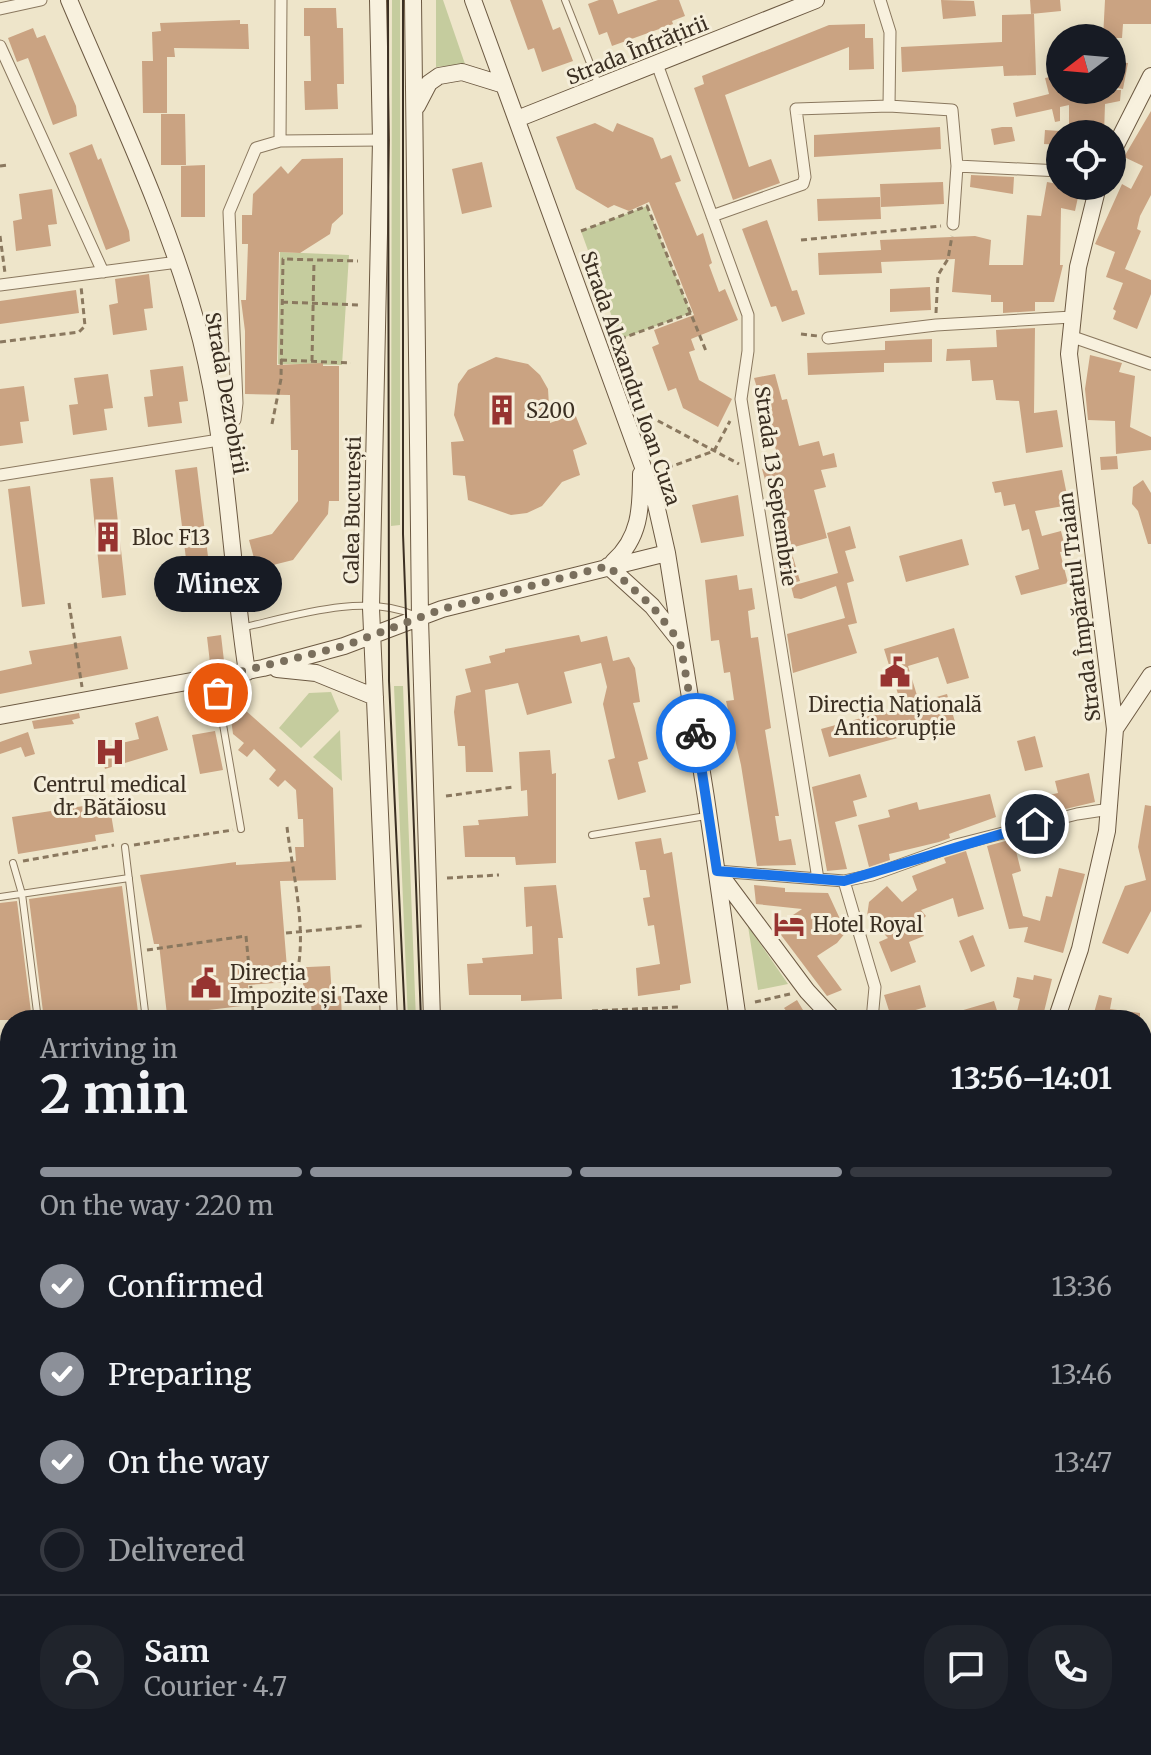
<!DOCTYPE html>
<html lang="en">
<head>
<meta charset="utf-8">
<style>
  :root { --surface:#171b24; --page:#20242c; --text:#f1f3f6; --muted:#9ea1a6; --line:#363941; --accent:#8c9099 }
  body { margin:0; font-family:Merriweather,serif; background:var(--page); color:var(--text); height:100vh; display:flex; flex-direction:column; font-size:30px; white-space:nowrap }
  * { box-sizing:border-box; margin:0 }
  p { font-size:26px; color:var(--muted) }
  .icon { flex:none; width:44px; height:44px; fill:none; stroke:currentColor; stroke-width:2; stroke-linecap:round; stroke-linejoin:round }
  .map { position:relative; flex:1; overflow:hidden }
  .drawer { position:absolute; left:0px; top:1010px; width:1152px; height:746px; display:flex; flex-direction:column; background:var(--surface); border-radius:32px 32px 0 0; box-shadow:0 4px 20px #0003 }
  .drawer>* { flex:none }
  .needle { width:52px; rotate:254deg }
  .controls { position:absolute; left:1046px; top:24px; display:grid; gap:16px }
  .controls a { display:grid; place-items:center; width:80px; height:80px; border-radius:50%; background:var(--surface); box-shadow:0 4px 20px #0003; font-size:40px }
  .pin { position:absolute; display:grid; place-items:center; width:68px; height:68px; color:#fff; margin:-34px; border:4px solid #fff; border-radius:50%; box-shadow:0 2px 8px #0007 }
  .courier { position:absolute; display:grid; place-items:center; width:80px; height:80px; margin:-40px; border:6px solid #1a73e8; border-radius:50%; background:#fff; color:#222; box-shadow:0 2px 10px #0007 }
  .bubble { position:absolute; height:56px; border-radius:28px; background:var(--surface); box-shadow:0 4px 20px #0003; font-size:26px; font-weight:700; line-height:56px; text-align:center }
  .head em { font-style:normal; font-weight:700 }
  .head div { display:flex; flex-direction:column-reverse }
  .head { display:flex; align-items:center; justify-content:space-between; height:136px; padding:0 40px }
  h1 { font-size:52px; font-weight:700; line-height:60px }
  .bar { display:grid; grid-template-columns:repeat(4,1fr); gap:12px 8px; align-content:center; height:96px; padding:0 40px }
  .bar i { height:10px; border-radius:6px; background:var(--line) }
  .bar .current { background:var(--accent) }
  .bar p { grid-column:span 4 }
  .line { display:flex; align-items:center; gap:20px; padding:0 40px; border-top:2px solid var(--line) }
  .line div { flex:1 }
  .round { display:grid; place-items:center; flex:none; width:84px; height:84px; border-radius:32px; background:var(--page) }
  ol { padding:0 40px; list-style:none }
  li { display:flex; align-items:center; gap:24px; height:88px }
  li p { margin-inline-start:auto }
  li .icon { padding:8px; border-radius:50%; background:var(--accent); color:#fff; stroke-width:4 }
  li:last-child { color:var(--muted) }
  li i { width:44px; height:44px; border:4px solid var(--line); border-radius:50% }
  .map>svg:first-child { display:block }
  .green { fill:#c5cc9e }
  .building { fill:#caa382 }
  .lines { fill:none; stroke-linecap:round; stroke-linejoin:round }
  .lane-casing { stroke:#8a785f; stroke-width:8 }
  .street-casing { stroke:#8a785f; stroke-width:13 }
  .secondary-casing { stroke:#6c5942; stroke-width:18 }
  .path { stroke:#8a785f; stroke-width:3; stroke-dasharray:6 4; stroke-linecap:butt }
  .lane { stroke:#f8f1de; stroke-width:6 }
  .street { stroke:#f8f1de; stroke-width:11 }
  .secondary { stroke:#f8f1de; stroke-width:16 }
  .tram { stroke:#3b2f22; stroke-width:2 }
  .done { stroke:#7a6f5d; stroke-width:8; stroke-dasharray:0 14.4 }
  .route { stroke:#1a73e8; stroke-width:10 }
  .labels { text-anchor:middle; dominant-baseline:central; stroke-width:6; stroke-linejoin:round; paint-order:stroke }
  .street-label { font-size:20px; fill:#3b2f22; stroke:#f5eeda }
  .poi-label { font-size:20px; fill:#3b2f22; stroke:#f5eeda; text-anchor:start }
</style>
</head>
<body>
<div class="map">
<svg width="1151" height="1755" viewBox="0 0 1151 1755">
  <rect width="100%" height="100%" fill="#eee5ca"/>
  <path class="green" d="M392 0H400V525L391 526Z
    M436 0H443L465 64 436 67Z
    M647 206 691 313 620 339 581 231Z
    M280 252 349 255 342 365 278 364Z
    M394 686H403L416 1020H408Z
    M331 692 339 711 301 748 279 728 309 693Z
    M340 730 342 781 313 757Z
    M748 926 788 984 758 990Z"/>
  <path class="building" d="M510 0H542L553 30 560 27 573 61 542 72 534 48 528 50Z
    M599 0H613L618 14 658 0H679L685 16 672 21 673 24 612 46 607 32 599 35 588 4Z
    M941 0 974 1 976 16 943 19Z
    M1030 0H1060L1061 11 1031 14Z
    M1105 0H1151V24H1123L1122 38H1103Z
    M304 8H336L337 28H343L344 84H337L338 109 305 110 304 81H311L310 36H304Z
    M1034 14 1036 75 1004 76 1003 66 902 72 901 47 1002 42V15Z
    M240 20V24H248L249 49 174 48 175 57H167V113H143L142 61H153L152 32 161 31 160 23Z
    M865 24V38H873L874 69 849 70V47L725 95 749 167 771 159 780 183 733 200 694 88 704 84 702 76 829 25Z
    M33 28 37 38 45 35 76 106 77 116 53 125 28 58 17 62 8 38Z
    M1112 62 1128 63 1123 89 1112 87Z
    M1060 75V90H1121L1120 101 1105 104 1104 134H1069V105L1060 107V121L1055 122 1052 109 1016 117 1013 103 1049 94 1045 78Z
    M1151 111V195L1140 216 1137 229 1141 231 1125 269 1151 280V294L1137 329 1113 319 1116 311 1113 309 1123 283 1106 277 1115 252 1095 244 1122 184 1131 189 1143 166 1124 157Z
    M161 114H185L186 165H161Z
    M595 123 613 132 617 123 653 138 661 159 671 155 681 181 675 183 697 236 703 233 712 263 709 265 719 292 725 289 738 320 691 339 695 350 689 352 699 380 732 399 718 427 683 408 676 388 668 391 652 347 659 344 654 330 694 315 649 202 629 211 614 205 608 208 576 189 556 137Z
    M940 127 941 149 814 157V135Z
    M1002 127H1012L1015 141 994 145 991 129Z
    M1045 130 1060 131V145L1044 144Z
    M92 144 98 160 101 158 129 231 130 241 106 250 69 153Z
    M343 158V214L332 224 330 234 300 253 279 252 277 365 323 363V366H339V501H329L328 514 293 560 257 569 249 540 272 534 298 501V450H291L290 395 245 394V331L241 300H246L248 244H242V215H252L253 194 281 166 288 174 302 159Z
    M482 162 492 207 462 214 452 169Z
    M205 165V217H181V166Z
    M971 175 1014 177 1013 194 970 187Z
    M943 182 944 204 881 207 880 184Z
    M1047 182 1080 188 1075 211 1061 208 1060 265H1063L1054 302H1035V311L1003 313V302H991V295L952 292 955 259 881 262 882 273 819 275 818 253 881 250 880 240 975 236 991 240 989 265H1023L1027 215 1041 216Z
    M52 189 57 224 48 225 51 246 16 251 13 221 22 219 19 194Z
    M880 197 881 219 818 221 817 199Z
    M767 220 792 291 797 290 805 314 782 322 776 306 771 307 742 229Z
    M149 274 153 308 144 309 147 330 113 335 109 305 118 303 115 279Z
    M930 287 931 310 890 312V289Z
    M76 290 79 313 0 324V301Z
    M1035 328 1034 413 1057 410 1063 447 1026 453 1019 401 996 400 993 380 972 381 970 360 946 361 947 349 997 347 996 330Z
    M932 339V362L884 363V372L808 375 807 353 885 350V341Z
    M1090 355 1122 363 1119 372 1135 376 1130 427 1151 437V450L1116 454 1115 421 1088 420 1085 389Z
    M496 357 528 364 540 375 548 389 550 423 575 414 587 444 573 450 580 475 562 482 542 506 527 513 511 515 468 500 465 476 453 475 451 442 464 441 454 415 458 384 468 370Z
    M183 366 188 401 179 402 182 423 148 427 144 397 153 396 150 370Z
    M108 374 113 408 104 409 107 430 73 435 69 405 78 404 74 378Z
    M775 374 782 400 787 399 799 446 819 441 823 456 834 453 837 467 821 470 826 487 814 490 827 538 780 551 770 515 783 511 775 481 766 483 762 469 780 463 754 378Z
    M24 386 29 421 20 422 23 443 0 446V389Z
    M1117 456 1118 469 1101 470 1100 457Z
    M197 467 211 581 189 583 175 470Z
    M1062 470 1069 505 1035 511 1042 536 1061 531 1066 551 1060 552 1068 583 1021 595 1015 576 1039 569 1029 529 1022 531 1015 504 1004 506 1001 492 995 493 992 482Z
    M113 477 126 595 102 598 90 479Z
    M1143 480 1151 493V544H1148L1138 511 1132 504 1133 487Z
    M30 486 45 604 22 607 8 489Z
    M738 495 744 536 701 543 692 505Z
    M850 526 856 548 845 551 854 581 847 583 857 623 848 625 857 653 793 673 787 634 845 618 836 586 801 599 794 598 791 586 838 573 827 533Z
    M962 539 969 565 906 582 899 556Z
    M791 550 800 581 782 586 775 555Z
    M737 575 739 590 752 588 755 609 748 611 751 638 758 637 771 728 765 730 779 816H775L779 841 791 839 796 865 757 866 741 765 726 701 734 700 730 672 724 673 719 640 711 641 705 580Z
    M954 628 969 678 947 684 938 657 908 666 919 702 947 694 955 722 829 757 821 729 902 707 884 649Z
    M221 635 224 661 210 663 207 637Z
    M579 635 581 642 607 636 613 661 629 657 635 668 640 702 633 703 648 759 638 762 646 792 618 800 608 760 615 758 603 704 607 687 601 663 564 672 572 703 527 715 518 683 485 690 493 772H466L465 746H458L454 712 456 696 471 692 465 669 491 663 489 656 505 652V649Z
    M121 636 128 669 0 694V671L32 664 29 651Z
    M245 710 333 788 336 880 280 881 287 968 330 966 332 997 341 996 342 1020H312L311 1001H304L303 981 248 985 250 1005 167 1015 159 944H154L140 875 236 862V865L296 861 295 847H304L303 819H298L296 790 285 780 278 787 269 779 276 770 254 749 247 757 238 750 244 743 233 734 230 712Z
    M79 713 80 718 72 720 74 724 34 729 32 721Z
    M158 716 168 750 105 769 100 748 139 739 135 723Z
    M215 731 223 770 200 774 192 735Z
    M28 732 35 754 25 757 21 747 0 754V742Z
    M1035 736 1043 767 1025 771 1017 741Z
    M550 750 552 774 556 773V863L516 865 515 857H465L463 826 479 825 478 820 528 816 527 790 521 791 519 752Z
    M1089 773 1095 802 1023 819 1019 802 1058 793 1055 781Z
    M860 774 867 797 853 801 857 816 835 822 847 869 827 871 812 787Z
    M990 794 996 817 949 834 950 838 939 842 889 854 890 860 869 867 858 825 890 817 888 810 917 802 919 810Z
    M108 796 114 832 95 835 96 841 18 854 12 817 90 805V799Z
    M1145 805 1151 806V911L1128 954 1102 943 1125 886 1146 880 1138 847Z
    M661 838 664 854 672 852 691 983 680 985V990L638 996 636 968 660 964 654 925 648 926 643 898 650 897 646 870H640L635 842Z
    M1013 839 1021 871 1012 874 1023 916 1040 921 1046 896 1052 897 1059 868 1085 874 1063 953 1024 942 1028 927 1009 929 987 846Z
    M966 851 984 909 958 917 953 898 921 910 926 916 918 923 924 936 909 942 916 962 891 972 879 942 888 938 867 916 869 902 887 886 902 902 917 890 912 876 946 863 944 858Z
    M556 885 563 938H558L562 999 521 1001V995H469L467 964 483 963 482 958 533 954 532 926 526 927 524 887Z
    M754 885 785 888V892L828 893 846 932 837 943 817 956 842 990 827 996 775 927 802 909 756 904Z
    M122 886 139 1020H44L29 899Z
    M17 901 32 1020H0V903Z
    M973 935 985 966 971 972 959 941Z
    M1034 975 1052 979 1042 1020H1015L1020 999 1013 997 1017 977 1033 980Z
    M920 985 926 1007 891 1017 884 995Z
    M1099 995 1112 998 1110 1009 1140 1013V1020H1092Z
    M797 1000 809 1020H770L787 1012 784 1008Z
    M994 1001 1000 1020H963L960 1011Z"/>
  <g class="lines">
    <g class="lane-casing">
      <path id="lane" d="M565 0 599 86
        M241 628C294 616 362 593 414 615
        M215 678 241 829
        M592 835 706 816
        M125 847 146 1020
        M13 863 22 894 38 1020
        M0 897 129 878
        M0 1111 10 1109
        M0 1178 10 1204"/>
    </g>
    <g class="street-casing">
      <path id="street" d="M281 0 280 141 381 140
        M880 0 890 32 889 106
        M0 9 41 0
        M0 46 103 272
        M657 64 748 315V351L741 399 818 879
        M957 166 1060 171
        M712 216 803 184 805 177 796 109 889 106 952 110 957 166 953 224
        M0 285 178 262
        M1070 336 1151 364
        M828 338 936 325 1072 317
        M218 431 235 420 237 403 229 212 256 148 280 141
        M0 475 219 440
        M717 871 844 881 872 875 956 845 1077 814 1110 809
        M844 881 875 987 872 1020
        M1142 1629 1151 1617
        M1142 1636 1151 1664
        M0 1715 10 1737
        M13 1746 17 1755
        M204 1746 206 1755
        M938 1746 942 1755
        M1021 1746 1024 1755"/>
    </g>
    <g class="secondary-casing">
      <path id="secondary" d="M69 0C116 111 171 223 201 340 228 448 230 562 247 672
        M378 0 381 140 371 608 389 1020
        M413 0 420 618 432 1020
        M473 0 655 500 667 553 706 798 738 1020
        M417 106 429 83 439 76 462 72 504 85
        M517 119 816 0
        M1112 153 1151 76
        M613 562C640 538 641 509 641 474
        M608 566 652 606 679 640
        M277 669 316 673 375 697
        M0 716 263 668 344 646 442 609 667 553
        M1115 729 1151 675
        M719 873 807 991 834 1020
        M1056 1020 1080 949 1107 831 1115 729 1069 354 1078 267 1098 186
        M1142 1116 1151 1117
        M0 1277 10 1274
        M1142 1510 1151 1506
        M1142 1528 1151 1524
        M1142 1544 1151 1540
        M0 1677H10
        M409 1746 412 1755
        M475 1746V1755
        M766 1746V1755
        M784 1755V1746"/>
    </g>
    <path class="path" d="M0 166 8 165
      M581 231 647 206 706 351
      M0 236 5 273
      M801 240 941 226
      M282 302 358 305
      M936 313 938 275 948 259 952 236
      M801 334 818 336
      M620 339 691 313
      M0 342 79 332 85 326 81 286
      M281 360 351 363
      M312 361 314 261
      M649 416 739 464
      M272 424 281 379 283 259 358 261
      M667 468 714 451 730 421
      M156 595 223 591
      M69 603 82 687
      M446 796 513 787
      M287 827C293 879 314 953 287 1000
      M134 845 233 830
      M23 861 114 845
      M447 878 499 875
      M286 933 362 926
      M147 950 246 936 254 1020
      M755 1002 790 994
      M592 1011 678 1007
      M741 1746V1755"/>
    <use href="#lane" class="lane"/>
    <use href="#street" class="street"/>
    <use href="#secondary" class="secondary"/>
    <path class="tram" d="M388 0 389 681 405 1020
      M403 0V534L421 1020
      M442 1746V1755
      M459 1746V1755"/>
  </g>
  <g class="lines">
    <path class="done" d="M218 693 215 678 344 646 442 609 608 566 652 606 680 642 696 733"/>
    <path class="route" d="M696 733 717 871 844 881 1035 824"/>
  </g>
  <defs>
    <g id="building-bare" transform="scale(2.4)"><path d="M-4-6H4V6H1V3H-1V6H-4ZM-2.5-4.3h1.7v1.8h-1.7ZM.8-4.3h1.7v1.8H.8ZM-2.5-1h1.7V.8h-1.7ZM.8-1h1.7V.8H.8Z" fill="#973431" stroke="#f5eeda" stroke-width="2.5" paint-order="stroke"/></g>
    <g id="civic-bare" transform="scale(2.4)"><path d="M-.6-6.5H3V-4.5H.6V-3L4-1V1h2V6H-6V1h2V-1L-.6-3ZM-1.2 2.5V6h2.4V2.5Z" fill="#973431" stroke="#f5eeda" stroke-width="2.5" paint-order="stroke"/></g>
    <g id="hospital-bare" transform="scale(2.4)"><path d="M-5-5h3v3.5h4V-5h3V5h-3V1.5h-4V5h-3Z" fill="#973431" stroke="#f5eeda" stroke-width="2.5" paint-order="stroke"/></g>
    <g id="hotel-bare" transform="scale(2.4)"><path d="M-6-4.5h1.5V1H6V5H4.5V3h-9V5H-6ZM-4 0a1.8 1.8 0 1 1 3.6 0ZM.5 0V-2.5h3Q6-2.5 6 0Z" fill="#973431" stroke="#f5eeda" stroke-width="2.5" paint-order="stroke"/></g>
  </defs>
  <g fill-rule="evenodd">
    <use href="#building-bare" x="502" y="410"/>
    <use href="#building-bare" x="108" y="537"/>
    <use href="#civic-bare" x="895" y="672"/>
    <use href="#hospital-bare" x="110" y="752"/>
    <use href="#hotel-bare" x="789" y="924"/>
    <use href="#civic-bare" x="206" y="983"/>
  </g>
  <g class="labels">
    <g class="street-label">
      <text transform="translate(637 50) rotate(-22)">Strada Înfrățirii</text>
      <text transform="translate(631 378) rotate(71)">Strada Alexandru Ioan Cuza</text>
      <text transform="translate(227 393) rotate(80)">Strada Dezrobirii</text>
      <text transform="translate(776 486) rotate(82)">Strada 13 Septembrie</text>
      <text transform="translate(352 510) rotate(-89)">Calea București</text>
      <text transform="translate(1079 607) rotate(-97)">Strada Împăratul Traian</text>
    </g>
    <g class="poi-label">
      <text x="526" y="410">S200</text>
      <text x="132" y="537">Bloc F13</text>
      <text x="895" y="704" text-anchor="middle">Direcția Națională<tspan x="895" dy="23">Anticorupție</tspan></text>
      <text x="110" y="784" text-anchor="middle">Centrul medical<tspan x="110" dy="23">dr. Bătăiosu</tspan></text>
      <text x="813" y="924">Hotel Royal</text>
      <text x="230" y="972">Direcția<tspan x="230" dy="23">Impozite și Taxe</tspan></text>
    </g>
  </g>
</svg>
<div class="controls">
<a><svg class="needle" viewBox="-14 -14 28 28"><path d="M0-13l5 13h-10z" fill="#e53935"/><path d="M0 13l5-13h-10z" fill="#9ea1a6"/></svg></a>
<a><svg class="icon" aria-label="locate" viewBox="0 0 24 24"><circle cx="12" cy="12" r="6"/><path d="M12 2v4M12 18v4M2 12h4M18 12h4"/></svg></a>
</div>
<div class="pin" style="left:218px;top:693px;background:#ea580c"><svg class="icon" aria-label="bag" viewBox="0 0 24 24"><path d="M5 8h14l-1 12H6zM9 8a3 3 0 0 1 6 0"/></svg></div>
<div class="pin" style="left:1035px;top:824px;background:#1f2937"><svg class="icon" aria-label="home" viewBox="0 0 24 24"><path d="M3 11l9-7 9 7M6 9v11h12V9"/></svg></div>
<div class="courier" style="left:696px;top:733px"><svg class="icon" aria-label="bike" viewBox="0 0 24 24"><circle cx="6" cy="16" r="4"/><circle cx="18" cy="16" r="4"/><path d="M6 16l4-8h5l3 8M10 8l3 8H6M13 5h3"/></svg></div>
<div class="bubble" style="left:154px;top:556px;width:128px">Minex</div>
<section class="drawer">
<div class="head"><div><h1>2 min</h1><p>Arriving in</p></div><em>13:56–14:01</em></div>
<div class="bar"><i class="current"></i><i class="current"></i><i class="current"></i><i></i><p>On the way · 220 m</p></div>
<ol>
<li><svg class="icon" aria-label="check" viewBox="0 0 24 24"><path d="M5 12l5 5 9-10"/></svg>Confirmed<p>13:36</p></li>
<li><svg class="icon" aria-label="check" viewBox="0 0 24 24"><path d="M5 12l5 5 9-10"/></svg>Preparing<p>13:46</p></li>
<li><svg class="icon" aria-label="check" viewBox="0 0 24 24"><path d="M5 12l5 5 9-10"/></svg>On the way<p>13:47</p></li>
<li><i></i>Delivered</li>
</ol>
<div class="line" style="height:144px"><a class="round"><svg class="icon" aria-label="person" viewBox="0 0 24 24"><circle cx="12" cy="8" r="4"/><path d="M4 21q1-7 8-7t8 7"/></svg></a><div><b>Sam</b><p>Courier · 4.7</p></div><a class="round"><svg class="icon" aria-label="chat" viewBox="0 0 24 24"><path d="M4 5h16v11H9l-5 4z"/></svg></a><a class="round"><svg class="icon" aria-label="phone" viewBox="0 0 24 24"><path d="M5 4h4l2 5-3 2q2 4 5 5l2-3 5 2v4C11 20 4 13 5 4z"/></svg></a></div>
</section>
</div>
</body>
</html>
